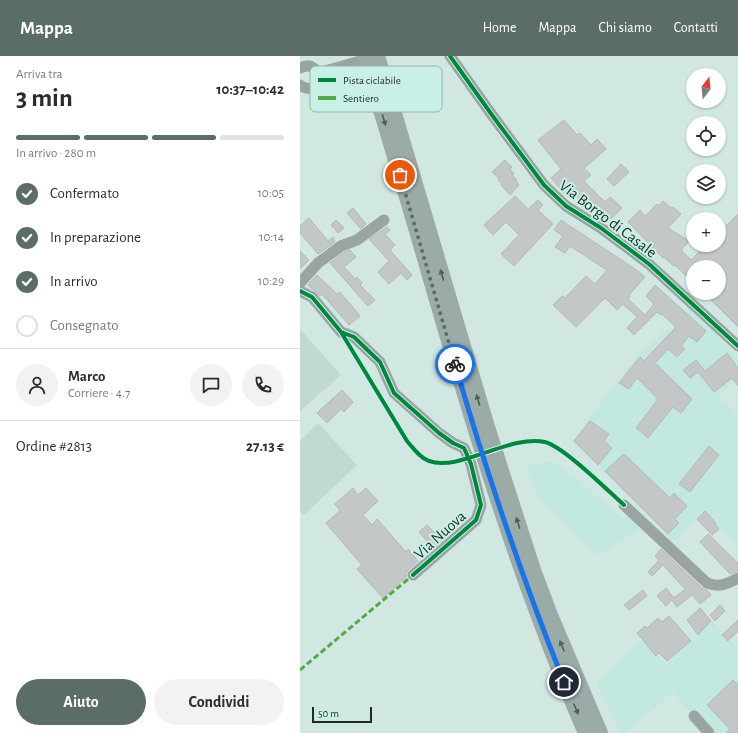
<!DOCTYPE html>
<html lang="it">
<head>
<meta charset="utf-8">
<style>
  :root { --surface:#fff; --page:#f2f2f3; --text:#2b2b33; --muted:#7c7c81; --line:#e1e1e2; --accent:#5b6d69 }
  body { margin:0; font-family:"Alegreya Sans",sans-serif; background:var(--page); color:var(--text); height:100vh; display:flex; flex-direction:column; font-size:15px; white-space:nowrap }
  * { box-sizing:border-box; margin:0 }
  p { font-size:13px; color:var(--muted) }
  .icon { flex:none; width:22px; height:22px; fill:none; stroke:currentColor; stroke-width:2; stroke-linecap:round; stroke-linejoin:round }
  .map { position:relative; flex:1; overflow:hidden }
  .drawer { display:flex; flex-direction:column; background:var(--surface); width:300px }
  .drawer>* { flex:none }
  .needle { width:26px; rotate:16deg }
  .controls { position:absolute; left:386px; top:12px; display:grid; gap:8px }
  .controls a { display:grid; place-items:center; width:40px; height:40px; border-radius:50%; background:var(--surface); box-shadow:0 1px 3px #0004; font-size:20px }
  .scale { position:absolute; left:12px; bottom:10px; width:60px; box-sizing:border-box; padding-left:4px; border:2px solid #1c2c28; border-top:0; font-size:11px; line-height:14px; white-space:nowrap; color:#1c2c28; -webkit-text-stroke:3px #c8f0e6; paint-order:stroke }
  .pin { position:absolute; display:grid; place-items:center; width:34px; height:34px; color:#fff; margin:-17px; border:2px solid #fff; border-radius:50%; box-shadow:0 1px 4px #0007 }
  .courier { position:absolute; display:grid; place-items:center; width:40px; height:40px; margin:-20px; border:3px solid #1a73e8; border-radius:50%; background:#fff; color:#222; box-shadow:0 1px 5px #0007 }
  .summary em { font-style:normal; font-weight:700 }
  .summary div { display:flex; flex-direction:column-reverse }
  .summary { display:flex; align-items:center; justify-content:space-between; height:68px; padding:0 16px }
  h1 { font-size:26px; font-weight:700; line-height:30px }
  .bar { display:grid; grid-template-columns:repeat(4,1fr); gap:6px 4px; align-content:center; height:48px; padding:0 16px }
  .bar i { height:5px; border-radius:3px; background:var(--line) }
  .bar .selected { background:var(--accent) }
  .bar p { grid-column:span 4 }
  .line { display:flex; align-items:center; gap:10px; padding:0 16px; border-top:1px solid var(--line) }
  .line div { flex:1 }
  .round { display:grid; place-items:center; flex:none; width:42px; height:42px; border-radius:21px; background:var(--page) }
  ol { padding:0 16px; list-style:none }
  li { display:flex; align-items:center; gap:12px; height:44px }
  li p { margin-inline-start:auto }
  li .icon { padding:4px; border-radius:50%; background:var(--accent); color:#fff; stroke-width:4 }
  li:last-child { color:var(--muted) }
  li i { width:22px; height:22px; border:2px solid var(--line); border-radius:50% }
  .cta { display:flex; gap:8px; margin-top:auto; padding:8px 16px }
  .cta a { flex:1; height:46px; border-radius:24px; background:var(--accent); color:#fff; font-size:16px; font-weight:700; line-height:46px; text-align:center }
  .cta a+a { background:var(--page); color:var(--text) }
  header { display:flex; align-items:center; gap:24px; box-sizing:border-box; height:56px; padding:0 20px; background:var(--accent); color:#fff }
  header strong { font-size:19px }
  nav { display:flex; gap:22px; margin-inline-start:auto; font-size:14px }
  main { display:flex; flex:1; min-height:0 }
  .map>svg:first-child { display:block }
  .built { fill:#c2e8df }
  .green { fill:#c2d8d3 }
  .building { fill:#c3c7c8; stroke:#b4b8b8 }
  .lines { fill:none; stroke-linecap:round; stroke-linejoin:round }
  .minor { stroke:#9aa4a1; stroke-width:11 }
  .highway { stroke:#9baca8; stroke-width:16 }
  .quiet { stroke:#52ab44; stroke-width:3; stroke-dasharray:6 3; stroke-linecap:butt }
  .cycleway-casing { stroke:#c8f0e6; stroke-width:6 }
  .cycleway { stroke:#00873e; stroke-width:4 }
  .oneway { fill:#4f5f5b }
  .done { stroke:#5b6d69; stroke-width:4; stroke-dasharray:0 7.2 }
  .route { stroke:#1a73e8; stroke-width:5 }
  .labels { text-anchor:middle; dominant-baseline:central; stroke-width:4; stroke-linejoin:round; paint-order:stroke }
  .street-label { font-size:16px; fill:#1c2c28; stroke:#c8f0e6 }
  .key { fill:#c8f0e6; stroke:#94b5ad; stroke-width:1 }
  .key-label { font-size:11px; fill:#1c2c28 }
</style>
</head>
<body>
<header>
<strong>Mappa</strong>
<nav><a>Home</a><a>Mappa</a><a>Chi siamo</a><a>Contatti</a></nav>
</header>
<main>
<section class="drawer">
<div class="summary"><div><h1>3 min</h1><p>Arriva tra</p></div><em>10:37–10:42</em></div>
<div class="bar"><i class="selected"></i><i class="selected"></i><i class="selected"></i><i></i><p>In arrivo · 280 m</p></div>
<ol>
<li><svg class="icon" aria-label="check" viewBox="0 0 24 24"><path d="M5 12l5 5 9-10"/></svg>Confermato<p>10:05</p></li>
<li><svg class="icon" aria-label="check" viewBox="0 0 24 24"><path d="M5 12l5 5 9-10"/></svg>In preparazione<p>10:14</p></li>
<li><svg class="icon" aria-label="check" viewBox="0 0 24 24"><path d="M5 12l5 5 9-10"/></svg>In arrivo<p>10:29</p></li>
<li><i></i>Consegnato</li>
</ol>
<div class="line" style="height:72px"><a class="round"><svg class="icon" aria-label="person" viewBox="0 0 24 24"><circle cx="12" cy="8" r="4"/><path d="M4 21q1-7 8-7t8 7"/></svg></a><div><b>Marco</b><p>Corriere · 4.7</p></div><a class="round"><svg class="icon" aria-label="chat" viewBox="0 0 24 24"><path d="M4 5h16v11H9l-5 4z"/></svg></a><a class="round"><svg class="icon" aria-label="phone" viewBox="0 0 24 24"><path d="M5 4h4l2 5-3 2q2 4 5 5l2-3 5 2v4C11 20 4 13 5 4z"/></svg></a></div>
<div class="line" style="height:52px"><div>Ordine #2813</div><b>27.13 €</b></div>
<div class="cta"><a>Aiuto</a><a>Condividi</a></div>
</section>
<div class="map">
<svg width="438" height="677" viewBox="0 0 438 677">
  <rect width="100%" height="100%" fill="#d1e7e2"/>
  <path class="built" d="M390 253 401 262 438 300V323L418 338 438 362V488L402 456 374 486 272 385 337 300Z
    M250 405 271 419 324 463 333 457 346 469 298 499 238 441 226 410Z
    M413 566 438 594V614L436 616 438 618V677H409L373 636 325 677H322L297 629 343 583 366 609Z"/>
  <path class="green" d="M0 273 41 319 0 355Z
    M18 367 57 409 4 459 0 455V385Z"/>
  <path class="building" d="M264 64 277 79 280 77 291 89 297 83 306 93 284 112 291 119 284 125 305 146 310 141 322 152 311 163 293 146 287 151 272 136 267 140 251 122 261 113 238 84Z
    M205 104 212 111 210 113 214 118 212 119 217 124 216 125 219 129 210 139 201 129 202 128 198 123 199 122 192 116Z
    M321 108 329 116 314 130 307 123Z
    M215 140 228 153 238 144 243 149 238 154 253 168 214 210 201 198 219 179 206 166 193 179 184 169Z
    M363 145 371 152 373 151 381 158 368 172 389 185 381 194 391 204 406 189H419V177L438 158V271L404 237H419V226L427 219 411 202 402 211H393V227L375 209 373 210 364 201 363 202 328 166 340 154 345 160 357 148 359 150Z
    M53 152 66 168 61 173 47 157Z
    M9 162 28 185 33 181 35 186 18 198 0 177V170Z
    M36 164 44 172 38 177 31 169Z
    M261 164 338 215 345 221 329 239 330 240 328 243 345 259 354 248 346 240 355 229 406 275 397 286 389 280 381 290 385 293 377 301 368 293 355 307 392 343 381 357 373 351 348 382 336 372 358 343 337 322 329 333 319 327 340 301 344 305 375 272V270L362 258 361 259 357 256 334 279 327 272 337 261 323 248 317 254 305 242 276 271 253 249 262 240 265 242 286 220 295 228 307 214 270 190 265 197 255 191 263 180 254 174Z
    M87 171 90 174 85 178 95 189 90 194 112 219 107 224 101 217 89 228 78 216 89 205 69 183Z
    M50 194 56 201 44 211 55 223 57 221 62 227 60 229 75 244 68 250 30 207 44 196Z
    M0 195 9 204 0 213Z
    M17 219 37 238 40 236 60 260 49 269 22 238 20 240 8 229Z
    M427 297 438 312V330L432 322 414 336 398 316 390 322 383 314 396 304 405 315Z
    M42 334 53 346 44 356 41 353 27 367 17 357Z
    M290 365 309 378 304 385 312 392 298 409 274 385Z
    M409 390 419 399 390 436 379 428Z
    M324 398 370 442 374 437 387 450 375 463 379 467 368 478 305 415Z
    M53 432 58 439 66 432 78 445 63 459 72 469 77 463 106 496 108 493 118 505 108 514 106 517V521L83 542 57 513 62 509 26 467 40 455 35 448Z
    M405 455 416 467 415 468 419 473 412 479 397 463Z
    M127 469 140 482 143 479 145 482 133 492 119 476Z
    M408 478 438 507V515L430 518 400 486Z
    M361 493 402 532 407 534 411 539 400 548 392 539 377 551 372 544 366 550 357 540 366 532 374 542 385 533 363 509 352 520 348 516 359 504 355 500Z
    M343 534 347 540 329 554 324 549Z
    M420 549 425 555 415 565 410 559Z
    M400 552 411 565 398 579 387 564Z
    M369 560 391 585 367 605 359 597 356 600 337 577 345 570 347 572 358 562 362 566Z
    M438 564V575L428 585 422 579Z
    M433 624 438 629V677H426L430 673 407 649Z"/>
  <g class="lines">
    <path class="minor" d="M150 0 192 59 244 129 266 150 301 172 349 208 438 290
      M0 12C24 0 24 45 0 29
      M18 17 71 2
      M0 227 18 207 41 190 57 184 84 164
      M0 235 12 241 41 276 54 281 80 306 94 337 139 377 153 387 164 392 171 408 181 449 176 464 113 519
      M324 449 407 527C419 532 427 528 438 522
      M394 660 409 677"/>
    <path class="highway" d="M65 0C82 58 100 117 117 175 166 345 215 515 286 677
      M77 0 187 371 233 514 250 559 300 677"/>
    <path class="quiet" d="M0 614 113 519"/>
    <g class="cycleway-casing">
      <path id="cycleway" d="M150 0 192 59 244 129 266 150 301 172 349 208 438 290
        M0 235 12 241 41 276 107 385C113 392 120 402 129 405 160 416 210 378 245 386 264 391 307 434 324 449
        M41 276 54 281 80 306 94 337 139 377 153 387 164 392 171 408 181 449 176 464 113 519"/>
    </g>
    <use href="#cycleway" class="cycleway"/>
  </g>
  <defs><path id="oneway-solid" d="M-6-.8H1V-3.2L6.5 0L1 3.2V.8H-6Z"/></defs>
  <g class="oneway">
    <use href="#oneway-solid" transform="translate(84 64) rotate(73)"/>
    <use href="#oneway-solid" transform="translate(142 219) rotate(-106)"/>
    <use href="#oneway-solid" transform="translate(178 344) rotate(-106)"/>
    <use href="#oneway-solid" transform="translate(218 467) rotate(-108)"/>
    <use href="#oneway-solid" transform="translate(262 590) rotate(-113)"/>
    <use href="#oneway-solid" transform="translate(276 653) rotate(66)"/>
  </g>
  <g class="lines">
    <path class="done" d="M100 119 155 308"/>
    <path class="route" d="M155 308C186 415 222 522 264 626"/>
  </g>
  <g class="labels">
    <g class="street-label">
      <text transform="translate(308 163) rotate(37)">Via Borgo di Casale</text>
      <text transform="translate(140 479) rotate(-42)">Via Nuova</text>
    </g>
  </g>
  <rect x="10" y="10" width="132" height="46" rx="6" class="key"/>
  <rect x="18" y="22" width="18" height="4" fill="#00873e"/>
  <rect x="18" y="40" width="18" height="4" fill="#52ab44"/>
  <g class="key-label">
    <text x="43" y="28">Pista ciclabile</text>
    <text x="43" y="46">Sentiero</text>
  </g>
</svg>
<div class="controls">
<a><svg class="needle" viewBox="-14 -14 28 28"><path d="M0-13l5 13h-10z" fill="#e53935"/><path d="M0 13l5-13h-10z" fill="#7c7c81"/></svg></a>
<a><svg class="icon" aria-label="locate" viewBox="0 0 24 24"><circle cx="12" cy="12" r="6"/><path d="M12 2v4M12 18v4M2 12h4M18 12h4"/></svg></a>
<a><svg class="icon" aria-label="layers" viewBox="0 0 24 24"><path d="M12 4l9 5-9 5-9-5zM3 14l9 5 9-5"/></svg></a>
<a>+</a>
<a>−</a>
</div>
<div class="scale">50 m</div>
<div class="pin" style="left:100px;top:119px;background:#ea580c"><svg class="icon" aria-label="bag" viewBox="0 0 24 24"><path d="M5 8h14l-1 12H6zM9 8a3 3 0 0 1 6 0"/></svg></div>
<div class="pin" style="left:264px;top:626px;background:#1f2937"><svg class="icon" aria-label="home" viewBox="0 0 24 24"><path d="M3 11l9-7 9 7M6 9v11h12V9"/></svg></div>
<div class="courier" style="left:155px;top:308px"><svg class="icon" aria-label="bike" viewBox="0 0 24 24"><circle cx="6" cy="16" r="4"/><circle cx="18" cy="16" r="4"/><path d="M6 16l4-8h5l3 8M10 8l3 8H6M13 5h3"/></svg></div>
</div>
</main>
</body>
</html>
